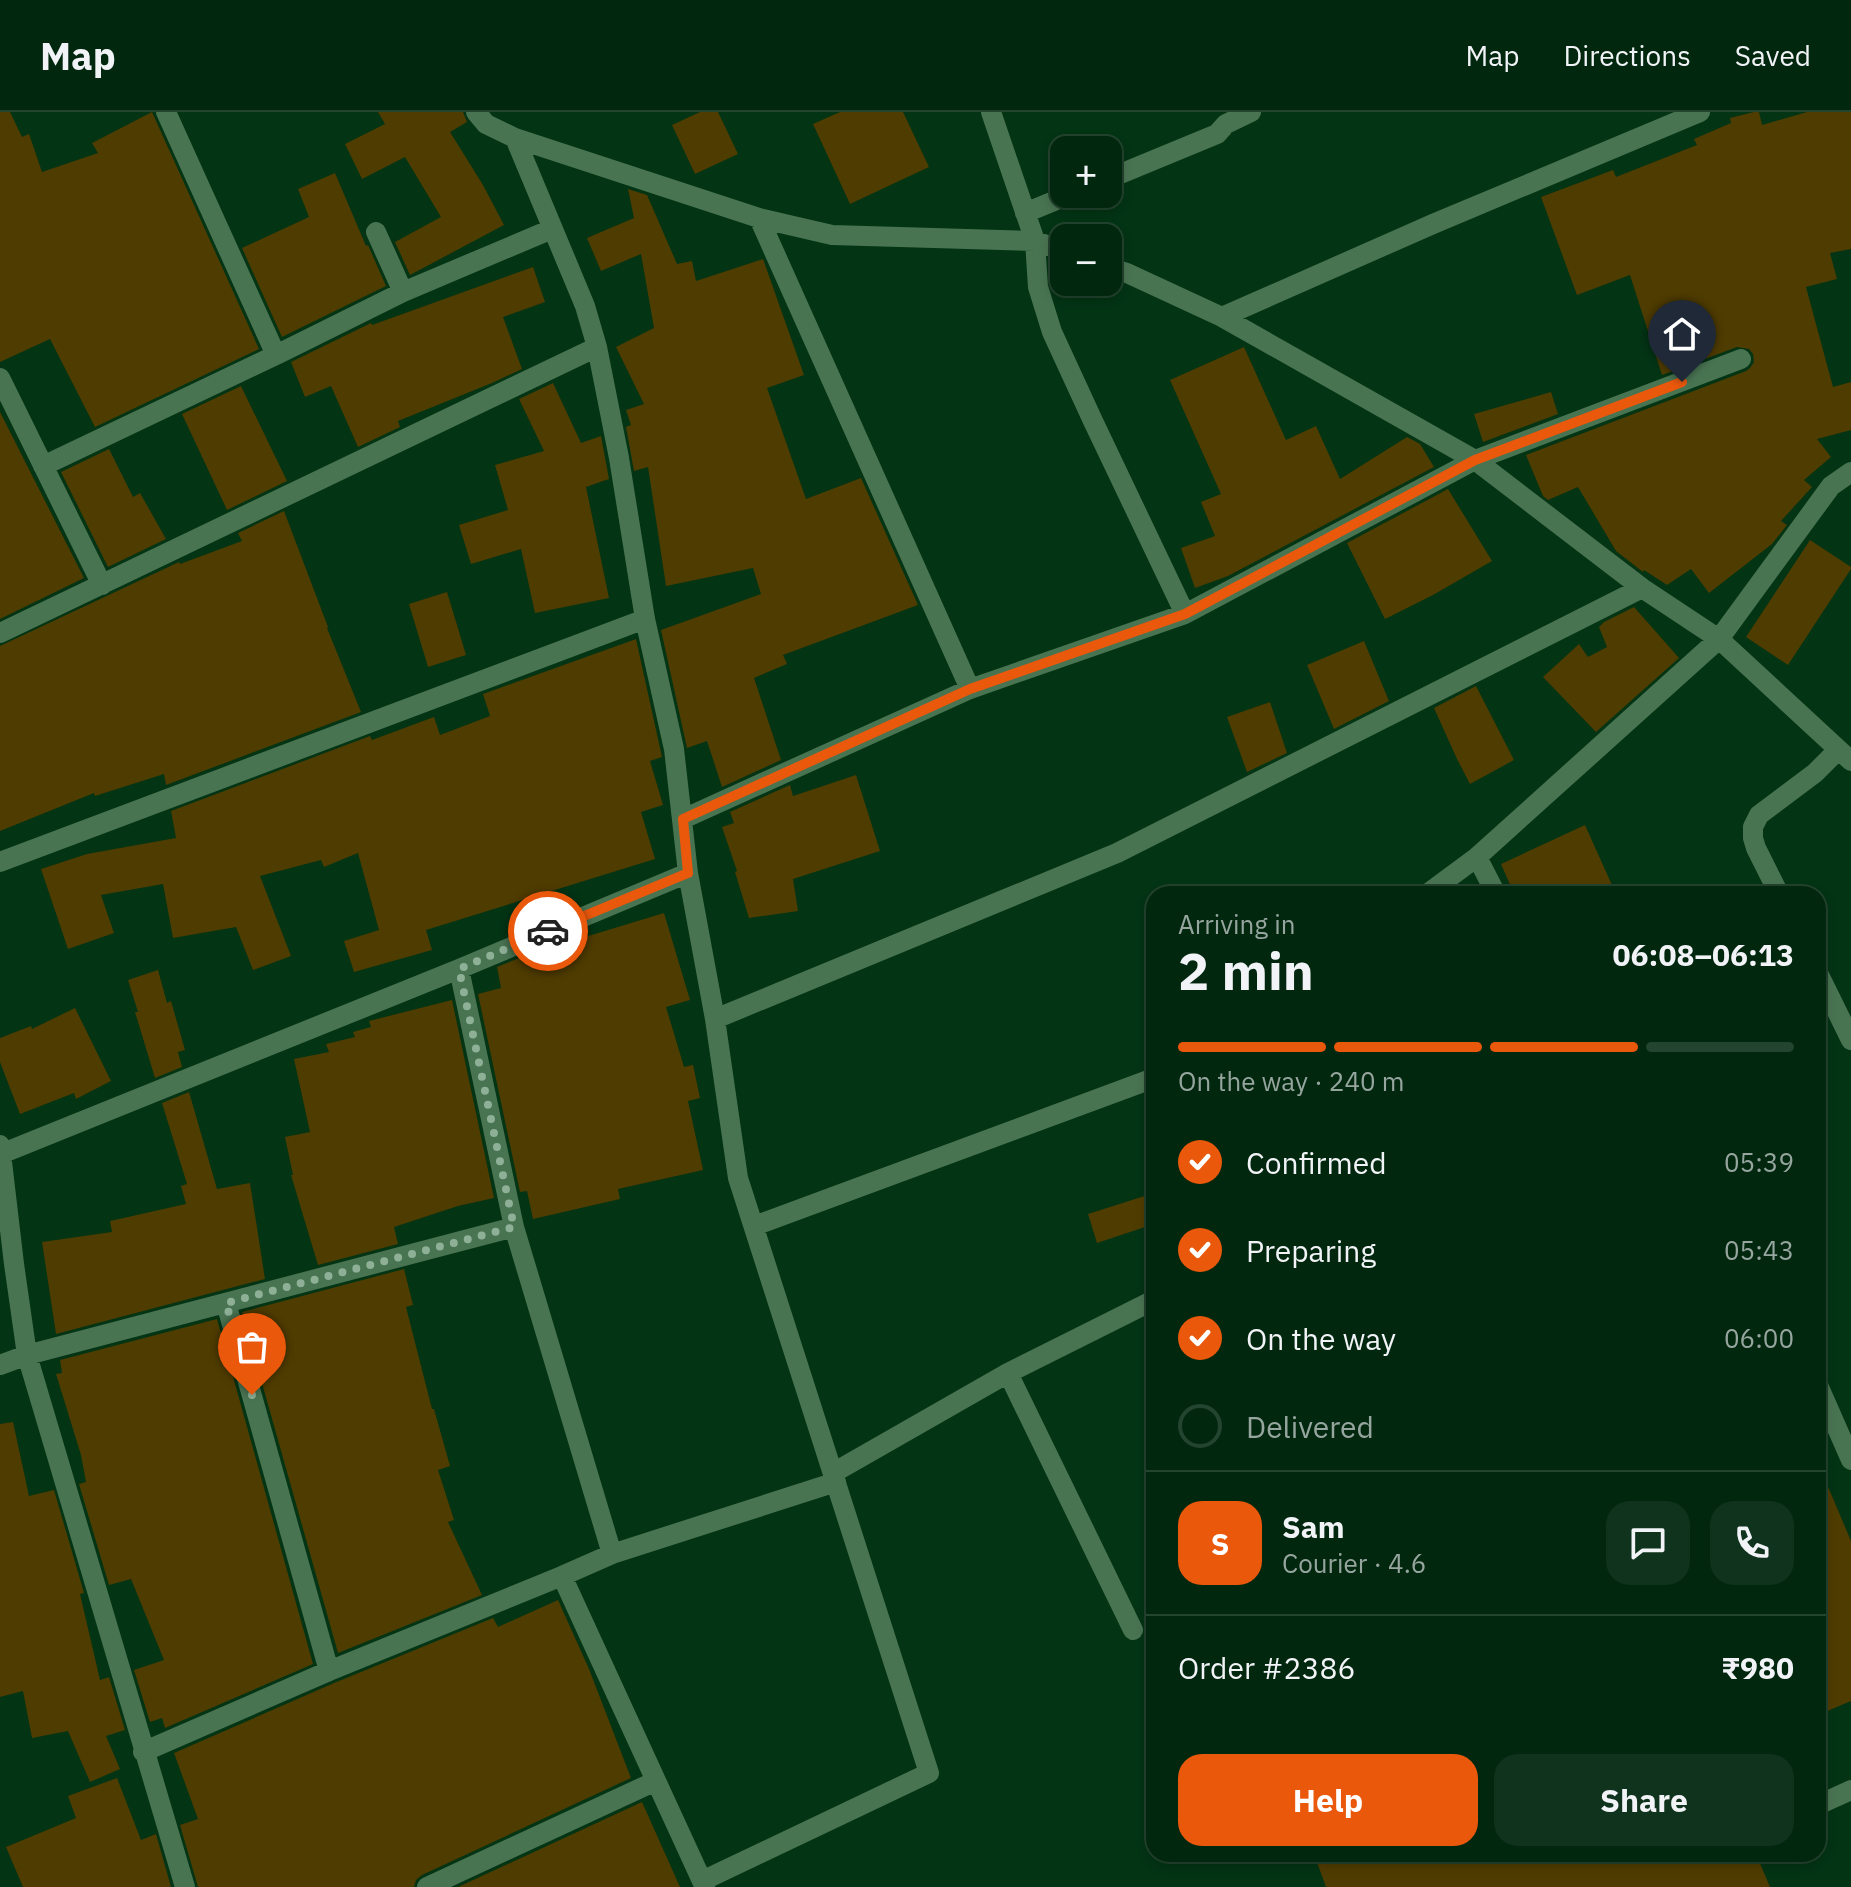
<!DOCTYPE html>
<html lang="en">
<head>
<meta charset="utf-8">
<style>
  :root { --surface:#02270f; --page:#10331d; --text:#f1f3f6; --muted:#96a59e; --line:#23442f; --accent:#ea580c }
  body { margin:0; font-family:"IBM Plex Sans",sans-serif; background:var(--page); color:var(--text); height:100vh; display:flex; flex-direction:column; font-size:30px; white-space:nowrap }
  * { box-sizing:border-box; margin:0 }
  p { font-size:26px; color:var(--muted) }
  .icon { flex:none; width:44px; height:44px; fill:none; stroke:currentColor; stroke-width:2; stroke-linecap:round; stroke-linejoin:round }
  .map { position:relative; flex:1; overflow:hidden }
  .panel { position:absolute; left:1146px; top:774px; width:680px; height:976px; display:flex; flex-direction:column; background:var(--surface); border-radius:24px; box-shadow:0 4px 12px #0003,0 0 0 2px var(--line) }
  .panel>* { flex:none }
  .tools { position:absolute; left:1050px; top:24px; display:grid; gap:16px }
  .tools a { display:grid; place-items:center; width:72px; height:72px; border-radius:16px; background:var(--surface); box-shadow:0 4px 12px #0003,0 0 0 2px var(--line); font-size:40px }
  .pin { position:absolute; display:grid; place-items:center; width:68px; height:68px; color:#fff; margin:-82px -34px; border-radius:50% 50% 50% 0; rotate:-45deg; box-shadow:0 0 8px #0007 }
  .pin .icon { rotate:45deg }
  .courier { position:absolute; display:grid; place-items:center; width:80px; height:80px; margin:-40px; border:6px solid #ea580c; border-radius:50%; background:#fff; color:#222; box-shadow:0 2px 10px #0007 }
  .summary em { font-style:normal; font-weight:700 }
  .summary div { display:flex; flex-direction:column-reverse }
  .summary { display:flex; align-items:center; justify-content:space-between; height:136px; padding:0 32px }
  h1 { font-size:52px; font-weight:700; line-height:60px }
  .bar { display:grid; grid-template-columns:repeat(4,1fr); gap:12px 8px; align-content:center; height:96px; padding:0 32px }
  .bar i { height:10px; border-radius:6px; background:var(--line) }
  .bar .active { background:var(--accent) }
  .bar p { grid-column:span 4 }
  .line { display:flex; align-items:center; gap:20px; padding:0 32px; border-top:2px solid var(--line) }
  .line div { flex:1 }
  .round { display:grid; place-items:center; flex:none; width:84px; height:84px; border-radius:24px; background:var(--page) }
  ol { padding:0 32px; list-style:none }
  li { display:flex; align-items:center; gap:24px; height:88px }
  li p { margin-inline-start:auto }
  li .icon { padding:8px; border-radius:50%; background:var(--accent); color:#fff; stroke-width:4 }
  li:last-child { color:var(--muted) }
  li i { width:44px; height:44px; border:4px solid var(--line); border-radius:50% }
  .action { display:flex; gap:16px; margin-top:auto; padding:16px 32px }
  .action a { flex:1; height:92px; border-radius:24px; background:var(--accent); color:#fff; font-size:32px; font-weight:700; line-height:92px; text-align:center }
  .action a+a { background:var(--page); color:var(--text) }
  header { display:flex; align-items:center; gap:48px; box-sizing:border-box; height:112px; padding:0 40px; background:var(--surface); border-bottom:2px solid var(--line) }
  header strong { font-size:38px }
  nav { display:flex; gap:44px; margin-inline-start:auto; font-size:28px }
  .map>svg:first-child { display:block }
  .building { fill:#4f3c00 }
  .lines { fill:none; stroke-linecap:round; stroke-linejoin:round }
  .minor { stroke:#497452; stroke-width:20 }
  .done { stroke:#8eb097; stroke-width:8; stroke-dasharray:0 14.4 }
  .route { stroke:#ea580c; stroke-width:10 }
</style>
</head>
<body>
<header>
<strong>Map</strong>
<nav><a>Map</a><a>Directions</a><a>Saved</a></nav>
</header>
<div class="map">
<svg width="1851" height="1775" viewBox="0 0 1851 1775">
  <rect width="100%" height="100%" fill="#033414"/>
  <path class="building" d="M0 0H10L22 25 29 22 42 60 98 41 92 31 152 0 259 237 95 315 50 227 0 250Z
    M378 0H463L467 10 450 20 483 73 504 113 410 163 395 130 441 105 405 45 362 67 345 32 385 12Z
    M700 0H718L738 42 695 62 672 13Z
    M840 0H903L929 55 850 92 813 12Z
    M1754 0H1759L1762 13 1807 0H1851V137L1830 141 1837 167 1806 175 1833 275 1851 270V318L1817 327 1831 345 1804 368 1812 375 1781 409 1787 413 1772 432 1709 481 1691 457 1667 473 1644 458 1643 460 1616 439 1578 375 1548 388 1543 384 1526 343 1746 259 1750 256 1754 250 1753 242 1749 237 1737 235 1662 263 1630 163 1577 183 1541 85 1613 58 1616 65 1697 33 1694 27 1731 11 1730 6Z
    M335 61 366 134 368 133 386 174 282 225 242 136 309 105 298 77Z
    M628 77 647 83 677 152 692 149 696 169 763 147 804 263 767 276 806 387 861 366 918 493 783 543 787 552 754 566 781 648 722 675 707 629 687 636 661 518 761 482 753 456 666 474 648 355 634 359 626 315 631 313 626 298 644 292 616 235 654 216 641 142 601 159 587 126 634 106Z
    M533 155 545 190 503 205 522 257 492 271 398 309 400 315 358 335 331 274 305 285 291 250 371 211 372 213Z
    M1244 235 1286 328 1316 314 1340 367 1407 325 1420 332 1434 355 1228 464 1195 476 1181 436 1215 424 1201 390 1221 382 1170 268Z
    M553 271 581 331 601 324 609 367 586 375 609 486 535 501 521 437 471 452 459 413 508 398 495 353 544 339 519 287Z
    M241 274 287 369 227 398 182 302Z
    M1551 280 1558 302 1483 330 1474 302Z
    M0 300 84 466 0 507Z
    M109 337 133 385 140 381 166 427 108 455 61 360Z
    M1448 377 1492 449 1433 483 1385 507 1347 431Z
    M284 399 328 515 327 516 361 600 166 673 164 662 95 684 94 681 0 719V534L179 450 180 452 242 429 238 421Z
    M1810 428 1851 455V457L1788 553 1746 525Z
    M447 480 466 543 428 555 409 492Z
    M1634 495 1679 546 1596 620 1543 565 1579 532 1588 545 1607 535 1599 515 1604 510Z
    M636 527 662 645 650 649 663 693 641 700 655 747 426 818 432 838 354 860 344 829 379 818 358 741 324 755 321 748 260 764 291 844 253 858 236 815 173 826 163 772 101 783 114 821 68 837 41 757 87 742 176 726 171 699 370 624 372 628 434 605 440 623 490 604 483 582Z
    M1364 529 1389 589 1334 617 1307 553Z
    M1476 574 1514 648 1470 672 1457 647 1434 596Z
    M1270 590 1287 641 1247 660 1227 605Z
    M856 663 880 739 793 767 798 799 749 806 735 760 737 759 722 715 734 711 730 700 790 673 793 684Z
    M1585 713 1616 782H1514L1501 752Z
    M664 801 690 888 666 895 684 955 693 953 700 986 688 989 703 1058 618 1077 620 1087 533 1107 527 1079 520 1080 478 882 501 876 497 855 529 842Z
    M158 858 167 891 171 889 185 938 178 940 182 955 155 966 135 900H138L128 868Z
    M452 888 494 1086 458 1094 394 1115 398 1132 318 1153 291 1063H293L285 1025 310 1020 294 947 329 940 326 932 355 925 353 920 371 915 369 909Z
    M75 896 111 969 76 987 74 981 20 1002 0 950V926L31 914 32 917Z
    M189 980 217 1077 250 1071 265 1167 56 1222 42 1130 112 1120 110 1109 186 1092 181 1074 187 1072 162 991Z
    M1154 1081V1112L1097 1131 1088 1102Z
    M404 1157 413 1193 406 1195 432 1297H434L450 1354 438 1358 454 1408 448 1410 482 1483 338 1541 242 1200Z
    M217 1207 313 1552 165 1616 162 1606 150 1610 134 1558 164 1548 131 1467 109 1473 79 1372 86 1370 81 1343 56 1262 62 1261 60 1248Z
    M13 1310 29 1384 54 1378 84 1481 80 1482 100 1568 109 1565 125 1618 106 1624 120 1657 90 1670 68 1619 32 1626 23 1579 0 1585V1312Z
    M1818 1351 1851 1429V1589L1818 1603Z
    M558 1488 589 1557 631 1666 422 1763 416 1768 414 1775H198L180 1713 198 1707 174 1641 334 1571 493 1506 498 1515Z
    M117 1666 141 1728 156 1722 171 1775H23L6 1735 76 1706 68 1684Z
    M642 1690 680 1775H458Z
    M1314 1742H1756L1770 1775H1326Z"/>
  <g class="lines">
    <path class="minor" d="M166 0 276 243 403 180 376 120
      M476 0 486 12 515 26 759 106 832 123 1035 129 1064 139
      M991 0 1035 129 1038 175 1052 220 1093 309 1185 502
      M515 26 585 194 597 235 619 346 645 507 674 637 688 761 715 907 738 1066 929 1661 702 1769 705 1775
      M1108 67 1217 22 1226 12 1251 0
      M1025 101 1071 82
      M759 106 970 577
      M1108 155 1127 161 1222 205 1475 348 1642 476 1719 527 1851 649
      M403 180 552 117
      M1222 205 1433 112 1700 0
      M0 266 102 473
      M43 354 276 243
      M0 521 597 235
      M683 707 970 577 1185 502 1475 348 1741 247
      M1477 745 1496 782
      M0 750 645 507
      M1427 782 1477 745 1719 527 1831 374 1851 360
      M1779 782 1756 736 1753 726V715L1759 703 1815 661 1838 638
      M459 857 514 1115 612 1442
      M1818 861 1851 928
      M715 907 1117 741 1642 476
      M0 1033 14 1152 27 1243 185 1775
      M1 1042 459 857 688 761
      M754 1114 1154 966
      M226 1191 329 1559
      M0 1253 27 1243 514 1115
      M1008 1261 1133 1518
      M1818 1273 1851 1348
      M833 1361 1008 1261 1154 1188
      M562 1464 702 1769
      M143 1640 329 1559 562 1464 612 1442 836 1370
      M1818 1693 1851 1678
      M427 1775 656 1669"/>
  </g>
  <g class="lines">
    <path class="done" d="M252 1283 226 1191 514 1115 459 857 548 819"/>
    <path class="route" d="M548 819 688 761 683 707 970 577 1185 502 1475 348 1682 270"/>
  </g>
</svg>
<div class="tools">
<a>+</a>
<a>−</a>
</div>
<div class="pin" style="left:252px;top:1283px;background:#ea580c"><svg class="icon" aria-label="bag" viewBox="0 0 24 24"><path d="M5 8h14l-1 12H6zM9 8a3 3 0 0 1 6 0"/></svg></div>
<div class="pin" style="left:1682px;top:270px;background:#1f2937"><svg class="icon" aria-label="home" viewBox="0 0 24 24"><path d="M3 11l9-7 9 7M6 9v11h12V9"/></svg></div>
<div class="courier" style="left:548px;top:819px"><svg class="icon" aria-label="car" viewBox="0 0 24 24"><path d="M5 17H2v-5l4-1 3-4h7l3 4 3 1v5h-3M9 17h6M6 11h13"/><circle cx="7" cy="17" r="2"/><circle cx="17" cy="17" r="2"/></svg></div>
<section class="panel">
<div class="summary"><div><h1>2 min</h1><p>Arriving in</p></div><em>06:08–06:13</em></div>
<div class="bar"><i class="active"></i><i class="active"></i><i class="active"></i><i></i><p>On the way · 240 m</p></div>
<ol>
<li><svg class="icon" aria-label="check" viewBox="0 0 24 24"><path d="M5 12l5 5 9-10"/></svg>Confirmed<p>05:39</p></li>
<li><svg class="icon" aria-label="check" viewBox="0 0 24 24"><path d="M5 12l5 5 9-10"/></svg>Preparing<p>05:43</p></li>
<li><svg class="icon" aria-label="check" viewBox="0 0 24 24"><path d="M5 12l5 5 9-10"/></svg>On the way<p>06:00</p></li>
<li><i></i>Delivered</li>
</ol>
<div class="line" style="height:144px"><b class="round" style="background:var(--accent);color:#fff">S</b><div><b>Sam</b><p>Courier · 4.6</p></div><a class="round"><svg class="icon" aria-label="chat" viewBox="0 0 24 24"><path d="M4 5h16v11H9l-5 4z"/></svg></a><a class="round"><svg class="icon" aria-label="phone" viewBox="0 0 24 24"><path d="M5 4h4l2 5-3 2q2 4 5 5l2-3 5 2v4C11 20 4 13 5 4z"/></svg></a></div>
<div class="line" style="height:104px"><div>Order #2386</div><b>₹980</b></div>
<div class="action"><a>Help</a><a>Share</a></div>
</section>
</div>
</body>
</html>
